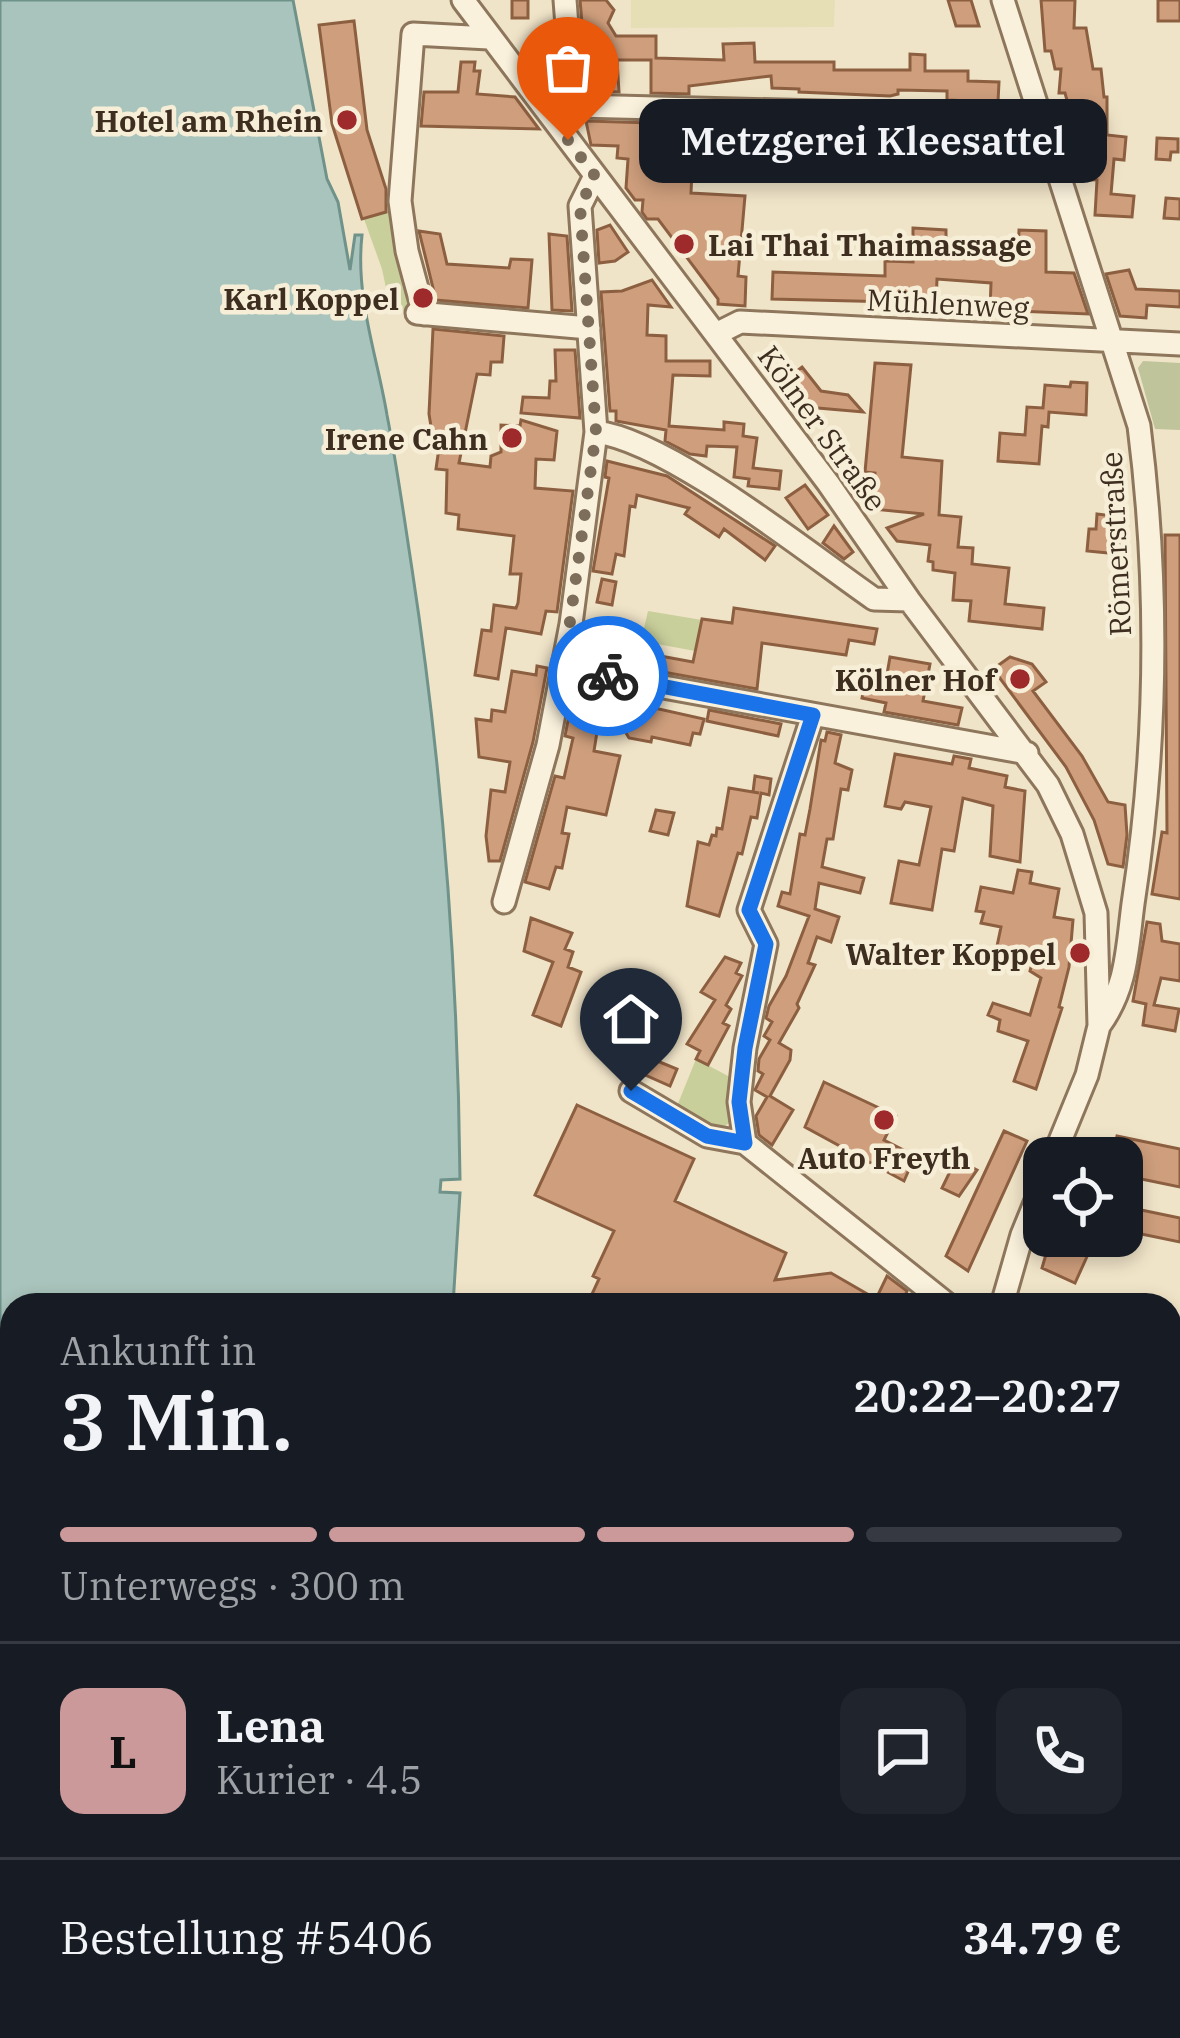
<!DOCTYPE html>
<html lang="de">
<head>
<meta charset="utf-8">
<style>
  :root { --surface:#171b24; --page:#20242c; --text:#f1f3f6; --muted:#9ea1a6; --line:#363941; --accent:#cc999b }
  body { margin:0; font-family:"IBM Plex Serif",serif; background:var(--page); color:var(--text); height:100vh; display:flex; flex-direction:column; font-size:45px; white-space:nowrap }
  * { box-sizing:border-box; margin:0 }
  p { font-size:39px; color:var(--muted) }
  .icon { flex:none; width:66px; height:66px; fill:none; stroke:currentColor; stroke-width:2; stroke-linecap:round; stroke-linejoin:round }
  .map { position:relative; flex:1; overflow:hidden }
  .details { position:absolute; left:0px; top:1293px; width:1182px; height:747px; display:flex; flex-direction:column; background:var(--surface); border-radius:36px 36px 0 0; box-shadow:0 6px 18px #0003 }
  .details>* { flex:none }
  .fabs { position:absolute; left:1023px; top:1137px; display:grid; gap:24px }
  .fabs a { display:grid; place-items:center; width:120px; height:120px; border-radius:24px; background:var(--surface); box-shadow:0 6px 18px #0003; font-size:60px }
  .pin { position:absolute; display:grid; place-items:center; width:102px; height:102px; color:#fff; margin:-123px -51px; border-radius:50% 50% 50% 0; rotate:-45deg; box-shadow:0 0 12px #0007 }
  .pin .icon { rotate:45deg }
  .courier { position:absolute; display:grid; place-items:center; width:120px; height:120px; margin:-60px; border:9px solid #1a73e8; border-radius:50%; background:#fff; color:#222; box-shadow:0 3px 15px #0007 }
  .bubble { position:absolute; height:84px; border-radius:24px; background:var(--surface); box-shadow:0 6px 18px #0003; font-size:39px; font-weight:600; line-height:84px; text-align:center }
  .head em { font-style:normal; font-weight:600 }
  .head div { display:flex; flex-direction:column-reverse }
  .head { display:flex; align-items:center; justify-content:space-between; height:204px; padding:0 60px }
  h1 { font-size:78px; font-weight:600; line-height:90px }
  .bar { display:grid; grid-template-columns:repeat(4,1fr); gap:18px 12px; align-content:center; height:144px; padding:0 60px }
  .bar i { height:15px; border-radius:9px; background:var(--line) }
  .bar .on { background:var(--accent) }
  .bar p { grid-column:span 4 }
  .line { display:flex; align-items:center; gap:30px; padding:0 60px; border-top:3px solid var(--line) }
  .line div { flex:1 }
  .round { display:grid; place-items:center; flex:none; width:126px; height:126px; border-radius:24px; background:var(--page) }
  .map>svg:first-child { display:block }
  .farmland { fill:#e6deb5 }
  .green { fill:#c9cf9b }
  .cemetery { fill:#bfc49a }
  .water { fill:#a9c4bc; stroke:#6f938a; stroke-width:3 }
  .building { fill:#cf9f7d; stroke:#8d5f41; stroke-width:3 }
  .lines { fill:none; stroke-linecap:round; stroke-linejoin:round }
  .minor-casing { stroke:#8d765c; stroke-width:27 }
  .secondary-casing { stroke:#6f573f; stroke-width:36 }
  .minor { stroke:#faf1dc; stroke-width:21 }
  .secondary { stroke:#faf1dc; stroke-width:30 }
  .rail-casing { stroke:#3d2e20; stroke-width:10 }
  .rail { stroke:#f7eed8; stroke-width:6; stroke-dasharray:18; stroke-linecap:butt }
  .done { stroke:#7c6e5b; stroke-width:12; stroke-dasharray:0 21.6 }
  .route { stroke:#1a73e8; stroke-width:15 }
  .poi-dot { fill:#9e2a2b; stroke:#f7eed8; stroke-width:4.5 }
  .labels { text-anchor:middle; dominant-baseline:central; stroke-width:9; stroke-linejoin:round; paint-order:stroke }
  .poi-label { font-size:30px; font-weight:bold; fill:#3d2e20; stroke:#f7eed8; text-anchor:end }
  .street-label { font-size:30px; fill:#3d2e20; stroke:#f7eed8 }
</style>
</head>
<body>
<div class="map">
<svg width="1180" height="2038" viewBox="0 0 1180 2038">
  <rect width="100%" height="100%" fill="#f0e4c8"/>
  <path class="farmland" d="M631 0H835L834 27 631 28Z"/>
  <path class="green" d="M394 209 418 310 391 312 382 269 364 219Z
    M648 611 702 620 695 651 641 641Z
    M696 1059 730 1077 729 1123 719 1130 677 1106Z"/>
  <path class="cemetery" d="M1143 361 1180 363V430L1155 429 1138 368Z"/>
  <path class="water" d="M0 0H293L327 179 338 202 350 270 355 235H362C355 297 377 355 387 415 397 466 404 517 412 569 443 772 458 974 460 1179L441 1180 440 1192 460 1193 453 1305H12V2028H332L330 2038H0Z"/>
  <path class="building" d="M512 0H528V18H512Z
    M580 0H606L614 10 608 23 616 36H656V58L724 60 723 44 754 43 755 62H834V70H910V54L925 55V71H968V81L999 82 998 102 947 100V91L898 90V94L890 96 799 92V89L772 88 771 76 689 86V94L651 93V60H617L619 92 595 91 589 89 587 81Z
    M948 0H971L979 26H956Z
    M1041 0H1075L1074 28H1086L1093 69H1101L1104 97H1107V135L1126 137 1124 160 1114 159 1111 194 1134 196 1132 217 1095 215 1097 180 1076 179 1070 161H1074L1078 111H1070L1065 93H1059L1061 69H1055L1051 51H1045Z
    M1158 0H1180V21H1158Z
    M354 21 367 130 386 189V212L362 219 332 124 319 25Z
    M461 62H475L474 71H480L477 94 515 97 539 129 421 126 424 92H458Z
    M586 121 685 124V149H693L691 193 745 196 738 276 746 277 745 306 718 304V299L658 219H647L642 212 643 200H635L626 188 628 159 617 158 618 146 591 145Z
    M828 127 855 128 854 146 828 145Z
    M893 129 924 130V143L891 141Z
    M809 133 828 134 827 153 808 152Z
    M979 137 1022 138 1021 166 978 164Z
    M1157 138 1178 139V152H1171L1170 160 1156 159Z
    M1166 198 1180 199V219L1164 218Z
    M610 225 628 252 615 261 599 263 597 230Z
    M913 228 946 230V241L984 242 1018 257 1019 230 1046 231V272L1074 273 1088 314 990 310 991 283 937 279 936 303 772 299 773 272 885 276V261L913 262Z
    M419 231 440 234 447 264 509 268 511 259 532 260 528 308 436 300Z
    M549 234 567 236 572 311 552 310Z
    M1129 270 1136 289 1180 291V307L1147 305 1146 318 1120 316 1106 274Z
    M652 280 671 307 648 305 647 335 666 336V361H710V376L673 375 669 426 724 430V422L744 424 743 436 757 438 753 468 781 471 779 489 748 486 749 479 734 477 737 447 707 446 706 456 690 454 665 441 666 430 616 421V411H610L601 292 622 291Z
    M433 329 504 336 502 362H491L490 375 477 374 459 463 490 467 491 456 501 452V425L520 426 521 420 557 431 554 460 536 459 535 488 573 491 557 612 546 611 541 634 506 628 498 679 475 675 482 630 491 631 494 605 516 608 518 603 521 574H510L514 536 458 529 459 515 446 513 447 470 436 469 441 434 432 433 429 414Z
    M555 350H575L580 418 521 413 523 397 549 398 550 381H556Z
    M875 363 911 365 902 457 942 461 939 515 961 517 958 547 973 548 972 564 1009 568 1005 604 1044 608 1042 629 969 621 971 601 953 600 955 573 933 570V562L928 561 930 545 897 541 887 528 924 514 872 509 875 473 865 472Z
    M802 367 821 391 848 395 863 412 795 406 779 385Z
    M1071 382 1087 383 1086 415 1049 412 1048 427 1042 426 1039 464 998 461 1000 433 1025 435 1027 407 1043 408 1045 385 1070 387Z
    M607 461 667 476 775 546 765 560 724 529 719 537 685 514 689 508 637 495 635 507 630 506 624 556 616 554 612 574 593 571 609 478 605 477Z
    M805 485 828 515 808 529 786 498Z
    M1097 514 1122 517 1119 554 1087 551 1089 529H1096Z
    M834 526 853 552 844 559 823 543Z
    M1165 535H1180V899L1152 894 1162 832 1167 833Z
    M602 579 616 582 612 605 597 602Z
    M734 608 877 629 874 644 849 640 846 655 762 643 757 689 652 670 655 655 693 662 702 619 732 623Z
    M890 657 930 664 923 701 962 708 958 725 884 712 886 703 862 698 865 683 885 686Z
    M1010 657 1032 664 1046 682 1033 691 1082 756 1108 802 1125 805 1127 835 1123 867 1108 864 1094 820 1066 767 993 669Z
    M537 666 547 668 533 742 500 861H489L486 836 491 790 505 792 510 762 479 757 476 719 491 721 492 710 505 712 512 671 536 675Z
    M575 685 595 690 591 711 600 713 594 751 620 756 606 815 567 807 562 833 569 834 562 868 556 867 549 889 525 882 555 776 564 778 573 738 565 736Z
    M632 703 704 719 700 734 693 733 690 745 652 737 651 742 629 738 626 733Z
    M709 710 781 724 778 736 707 721Z
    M827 732 841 735 835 763 852 770 848 790 841 789 833 839H827L822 867 864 878 860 893 819 883 815 909 839 917 831 942 817 937 808 963 815 965 797 1004 799 1008 779 1043 791 1050 790 1060 770 1096 793 1110 772 1145 759 1135 756 1116 767 1097 755 1090 763 1074 758 1071 759 1059 770 1040 764 1036 772 1022 766 1018 769 1006 786 976 809 916 778 906 782 892 790 894 800 834 805 835 810 809 821 740 825 741Z
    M895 754 952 764 954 756 971 759 969 768 1007 776 1005 787 1025 791 1020 862 990 856 993 806 963 798 954 851 942 849 932 910 891 903 899 861 919 865 931 807 905 802 901 809 885 806Z
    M755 776 771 779 769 795 761 793 757 818 751 817 742 854 738 853 719 916 687 906 698 842 709 845 712 835 716 836 717 828 722 829 729 788 759 793 753 792Z
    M656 810 674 813 668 835 650 831Z
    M1018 870 1032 872 1030 883 1059 889 1054 917 1073 920 1069 967 1059 1007 1062 1008 1036 1089 1014 1081 1028 1041 998 1031 1000 1020 988 1015 993 1003 1030 1015 1041 978 1030 971 1033 960 996 951 1001 927 981 923 984 912 976 911 981 887 1013 893Z
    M531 918 572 933 565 949 573 952 568 967 581 972 561 1026 533 1015 553 962 524 951Z
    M1147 922 1160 924 1162 941 1180 944V981L1161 978 1154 1005 1179 1009 1175 1031 1143 1025 1146 1004 1133 1001Z
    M725 957 741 963 736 973 742 976 726 1005 731 1009 723 1023 729 1026 708 1065 696 1059 700 1051 687 1044 715 1000 701 992Z
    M650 1058 677 1069 670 1086 643 1074Z
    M824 1082 896 1116 884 1140 915 1156 904 1181 805 1127Z
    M577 1105 694 1159 675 1201 786 1253 775 1280 831 1273 876 1299 887 1276 907 1291 901 1305H587L599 1279 593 1276 614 1231 535 1195Z
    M1004 1131 1027 1141 968 1271 946 1256Z
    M1117 1136 1180 1149V1187L1122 1175V1158H1112Z
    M956 1159 977 1170 959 1196 942 1188Z
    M1122 1206 1180 1218V1242L1122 1230Z
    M1051 1237 1090 1250 1075 1283 1042 1268Z"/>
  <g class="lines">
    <g class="minor-casing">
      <path id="minor" d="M463 0 828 483 909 600 1048 785 1072 834 1096 913 1099 1026 1087 1075 1053 1158
        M565 0 571 78 578 106
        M1003 0 1139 426C1159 584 1157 748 1133 904 1127 950 1127 988 1099 1026
        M557 124 578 106 1016 117 1040 115
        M417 313 589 328
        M424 314 407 251 400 201 413 34 489 38
        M716 334 740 322 1180 344
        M596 432C669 441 809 554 874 599L909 600
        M564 665 592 674 1027 753
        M504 902 548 745 571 624 596 432 580 206 595 176
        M631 1091 707 1136 745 1143 948 1305
        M745 1143 739 1102 745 1048 766 944 749 910 813 715
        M1002 1305 1022 1235 1044 1181
        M1170 1425 1180 1430
        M1170 1598 1180 1603"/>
    </g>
    <g class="secondary-casing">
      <path id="secondary" d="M1162 2038 1180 2024"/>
    </g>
    <use href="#minor" class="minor"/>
    <use href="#secondary" class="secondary"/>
    <g class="rail-casing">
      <path id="rail" d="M1170 1921 1180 1913
        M1170 1974 1180 1965
        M357 2038 360 2028
        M662 2038 670 2028
        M1031 2038 1043 2028
        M1084 2038 1098 2028"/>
    </g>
    <use href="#rail" class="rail"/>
  </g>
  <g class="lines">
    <path class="done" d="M568 140 595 176 580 206 596 432 564 665 608 676"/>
    <path class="route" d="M608 676 813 715 749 910 766 944 745 1048 739 1102 745 1143 707 1136 631 1091"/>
  </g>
  <g class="poi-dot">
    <circle cx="347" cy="120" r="12"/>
    <circle cx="684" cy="244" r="12"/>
    <circle cx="423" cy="298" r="12"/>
    <circle cx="512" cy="438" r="12"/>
    <circle cx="1020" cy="679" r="12"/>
    <circle cx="1080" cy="953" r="12"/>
    <circle cx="884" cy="1120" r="12"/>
  </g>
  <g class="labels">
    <g class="poi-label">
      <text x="323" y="120">Hotel am Rhein</text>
      <text x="708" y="244" text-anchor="start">Lai Thai Thaimassage</text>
      <text x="399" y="298">Karl Koppel</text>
      <text x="488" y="438">Irene Cahn</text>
      <text x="996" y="679">Kölner Hof</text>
      <text x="1056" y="953">Walter Koppel</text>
      <text x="884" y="1157" text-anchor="middle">Auto Freyth</text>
    </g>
    <g class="street-label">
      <text transform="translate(948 303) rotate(3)">Mühlenweg</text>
      <text transform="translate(823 428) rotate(54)">Kölner Straße</text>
      <text transform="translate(1115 544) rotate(-93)">Römerstraße</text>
    </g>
  </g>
</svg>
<div class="fabs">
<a><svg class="icon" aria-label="locate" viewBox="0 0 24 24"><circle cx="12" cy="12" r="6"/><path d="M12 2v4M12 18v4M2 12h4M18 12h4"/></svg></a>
</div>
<div class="pin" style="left:568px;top:140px;background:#ea580c"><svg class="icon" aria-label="bag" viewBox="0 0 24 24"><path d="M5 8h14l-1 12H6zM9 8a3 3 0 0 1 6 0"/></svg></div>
<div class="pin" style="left:631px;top:1091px;background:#1f2937"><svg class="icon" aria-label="home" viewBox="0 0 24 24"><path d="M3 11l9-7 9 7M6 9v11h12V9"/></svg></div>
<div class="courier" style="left:608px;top:676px"><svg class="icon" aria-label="bike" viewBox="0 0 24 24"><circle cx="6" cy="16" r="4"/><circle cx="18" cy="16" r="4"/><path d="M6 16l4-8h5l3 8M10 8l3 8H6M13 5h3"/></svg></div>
<div class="bubble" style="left:639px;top:99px;width:468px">Metzgerei Kleesattel</div>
<section class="details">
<div class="head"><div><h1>3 Min.</h1><p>Ankunft in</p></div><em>20:22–20:27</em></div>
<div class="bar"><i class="on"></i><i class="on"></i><i class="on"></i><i></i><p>Unterwegs · 300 m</p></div>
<div class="line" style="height:216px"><b class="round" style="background:var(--accent);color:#111">L</b><div><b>Lena</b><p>Kurier · 4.5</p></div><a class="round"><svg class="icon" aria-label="chat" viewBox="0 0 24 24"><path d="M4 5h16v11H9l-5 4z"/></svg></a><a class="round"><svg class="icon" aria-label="phone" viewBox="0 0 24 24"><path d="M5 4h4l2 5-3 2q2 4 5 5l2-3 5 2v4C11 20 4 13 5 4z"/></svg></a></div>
<div class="line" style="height:156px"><div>Bestellung #5406</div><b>34.79 €</b></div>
</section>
</div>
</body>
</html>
